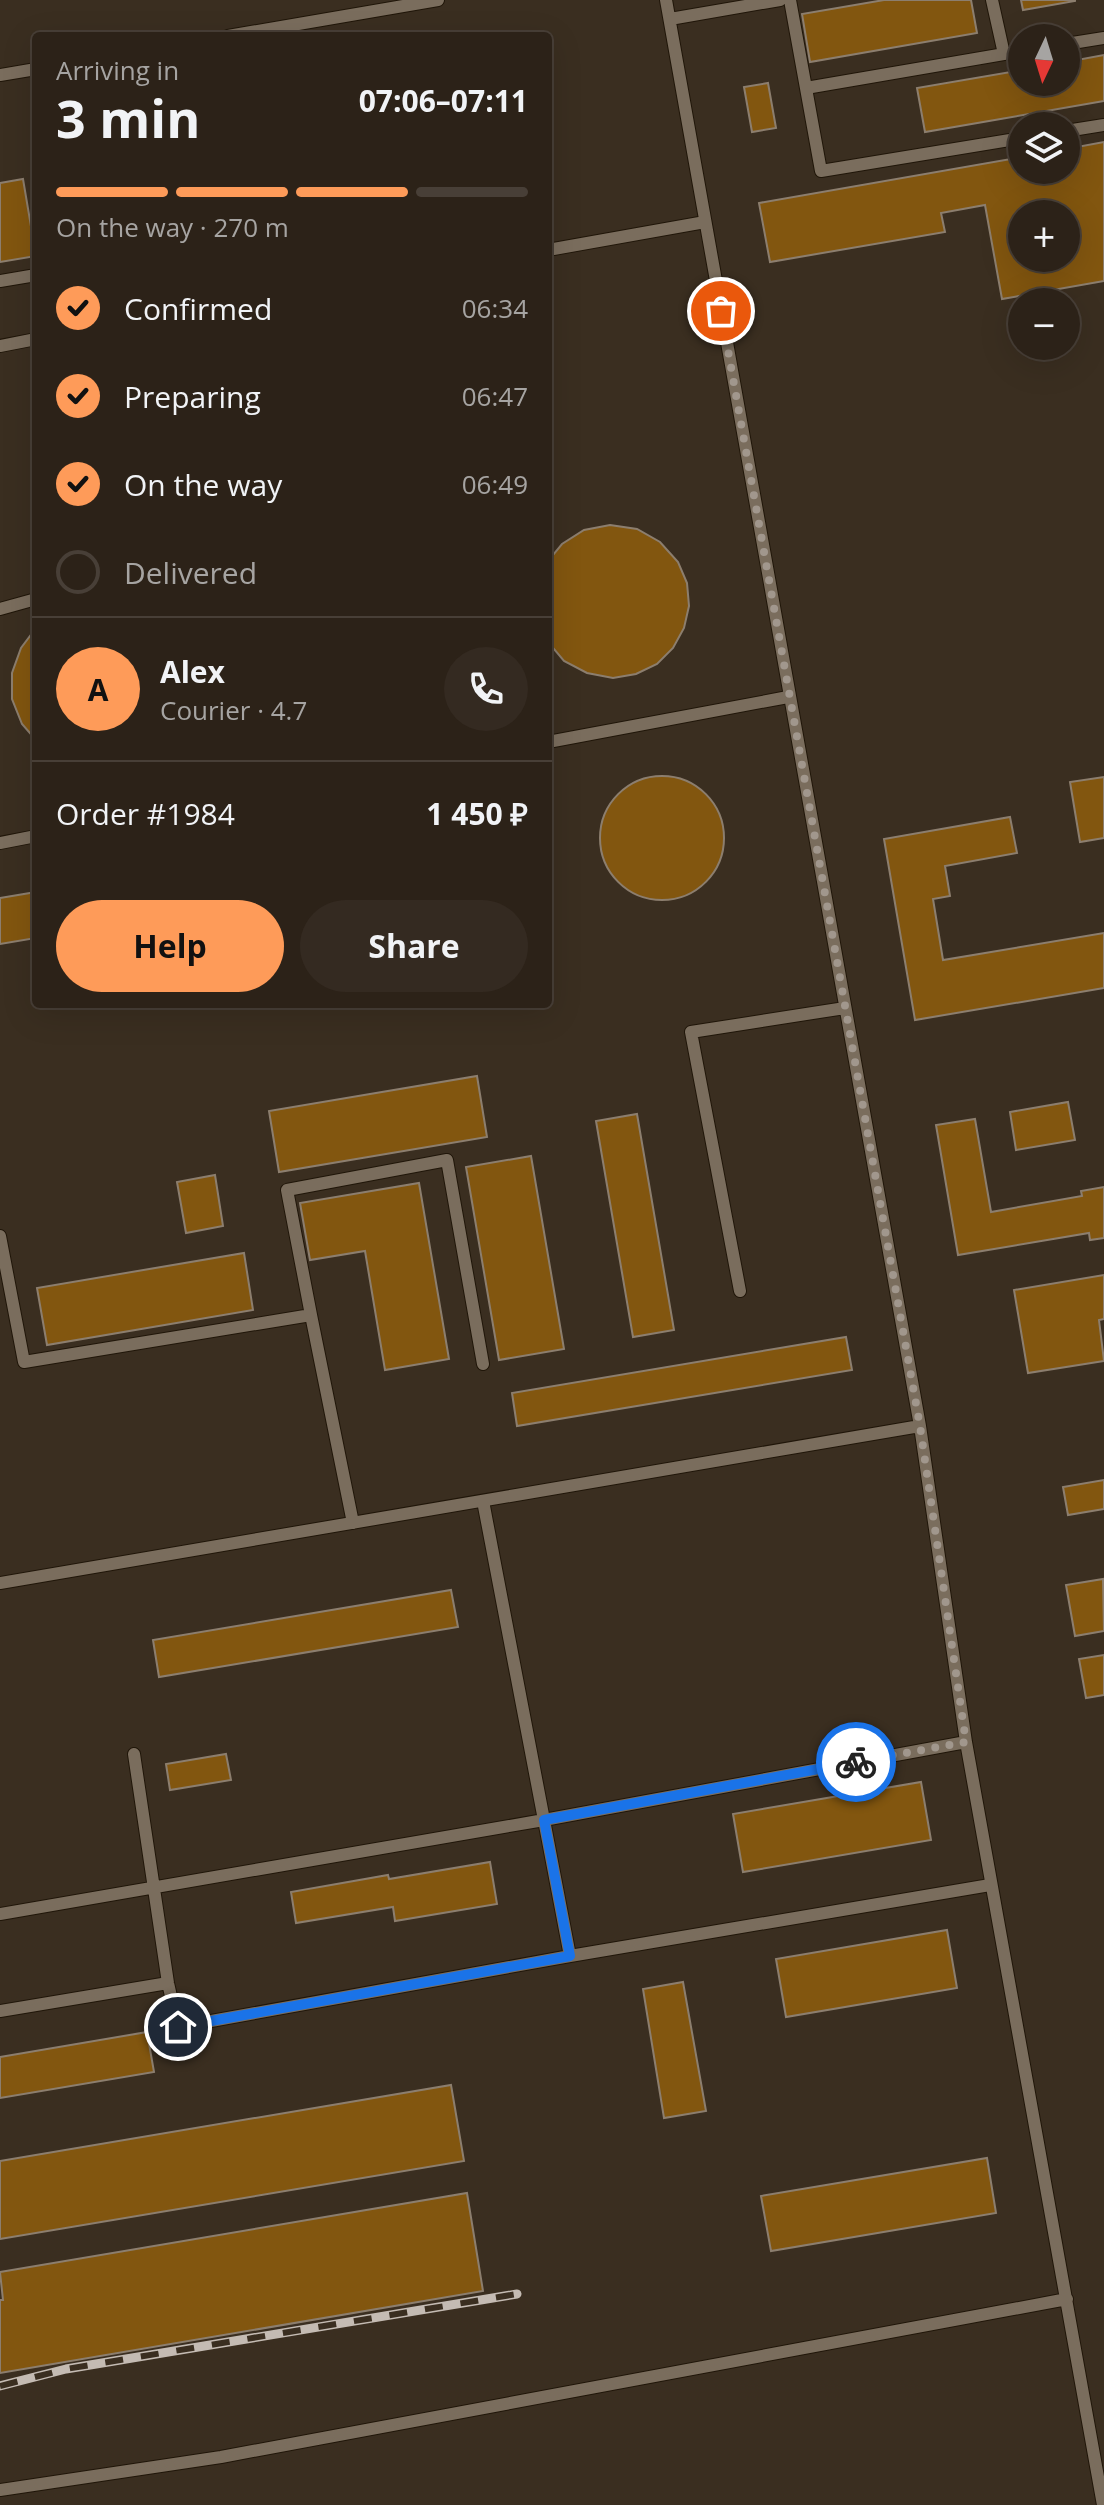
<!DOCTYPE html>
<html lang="en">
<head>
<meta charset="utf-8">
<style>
  :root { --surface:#2c2218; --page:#342a21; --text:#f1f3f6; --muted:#a6a4a2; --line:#483f37; --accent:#fe9b59 }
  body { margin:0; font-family:"Open Sans",sans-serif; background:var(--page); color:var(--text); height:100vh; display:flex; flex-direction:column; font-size:30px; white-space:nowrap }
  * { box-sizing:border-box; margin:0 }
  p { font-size:26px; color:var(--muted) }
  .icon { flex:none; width:44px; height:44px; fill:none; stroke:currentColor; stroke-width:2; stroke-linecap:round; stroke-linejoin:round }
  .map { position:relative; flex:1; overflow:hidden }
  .drawer { position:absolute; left:32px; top:32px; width:520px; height:976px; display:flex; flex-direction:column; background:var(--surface); border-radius:8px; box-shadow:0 8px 32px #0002,0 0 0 2px var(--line) }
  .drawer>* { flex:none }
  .needle { width:52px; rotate:184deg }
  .tools { position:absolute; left:1008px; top:24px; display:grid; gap:16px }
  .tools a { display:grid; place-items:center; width:72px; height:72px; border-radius:50%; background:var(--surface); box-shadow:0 8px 32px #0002,0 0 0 2px var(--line); font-size:40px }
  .pin { position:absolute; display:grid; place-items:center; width:68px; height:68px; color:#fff; margin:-34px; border:4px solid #fff; border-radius:50%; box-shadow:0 2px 8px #0007 }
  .courier { position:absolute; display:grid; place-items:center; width:80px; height:80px; margin:-40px; border:6px solid #1a73e8; border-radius:50%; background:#fff; color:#222; box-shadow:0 2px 10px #0007 }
  .overview em { font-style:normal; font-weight:700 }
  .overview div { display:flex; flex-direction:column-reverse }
  .overview { display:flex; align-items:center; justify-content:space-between; height:136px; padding:0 24px }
  h1 { font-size:52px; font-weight:700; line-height:60px }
  .bar { display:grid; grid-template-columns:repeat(4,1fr); gap:12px 8px; align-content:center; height:96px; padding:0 24px }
  .bar i { height:10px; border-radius:6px; background:var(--line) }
  .bar .selected { background:var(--accent) }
  .bar p { grid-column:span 4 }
  .line { display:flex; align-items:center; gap:20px; padding:0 24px; border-top:2px solid var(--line) }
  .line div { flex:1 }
  .round { display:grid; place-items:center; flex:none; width:84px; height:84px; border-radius:42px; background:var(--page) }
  ol { padding:0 24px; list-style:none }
  li { display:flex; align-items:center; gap:24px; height:88px }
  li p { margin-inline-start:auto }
  li .icon { padding:8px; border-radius:50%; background:var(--accent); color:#111; stroke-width:4 }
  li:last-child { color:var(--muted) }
  li i { width:44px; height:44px; border:4px solid var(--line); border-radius:50% }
  .primary-button { display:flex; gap:16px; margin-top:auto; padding:16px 24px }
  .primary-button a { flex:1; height:92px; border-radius:48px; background:var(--accent); color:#111; font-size:32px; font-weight:700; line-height:92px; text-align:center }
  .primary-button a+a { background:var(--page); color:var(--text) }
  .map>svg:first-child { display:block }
  .building { fill:#82560f; stroke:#8c7e6e; stroke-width:2; fill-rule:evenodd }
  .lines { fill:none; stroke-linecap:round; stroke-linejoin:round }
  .lane-casing { stroke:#201609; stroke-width:14 }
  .lane { stroke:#7a6d5d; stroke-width:12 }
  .rail-casing { stroke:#c4bbb3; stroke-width:9 }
  .rail { stroke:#3a2e20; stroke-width:6; stroke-dasharray:18; stroke-linecap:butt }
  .done { stroke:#a1978d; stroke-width:8; stroke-dasharray:0 14.4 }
  .route { stroke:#1a73e8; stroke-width:10 }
</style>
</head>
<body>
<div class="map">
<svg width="1104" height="2505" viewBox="0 0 1104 2505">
  <rect width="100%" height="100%" fill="#3a2e20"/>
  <path class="building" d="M884 0H971L977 33 810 62 802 14Z
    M1021 0H1075V1L1023 10Z
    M1104 55V101L925 132 917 88 1022 70V82H1066V62Z
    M768 83 776 128 752 132 744 87Z
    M1104 142V281L1002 299 985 205 941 213 945 232 770 262 759 203 1022 157V170H1066V149ZM1022 214H1066V258H1022Z
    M23 179 36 256 0 262V183Z
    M610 525 637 529 660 542 678 562 687 583 689 606 684 628 673 648 657 664 636 674 613 678 587 673 564 661 548 642V561L562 544 584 530Z
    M36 628V740L22 724 12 699V673L21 648Z
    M600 838a62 62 0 1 1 124 0a62 62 0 1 1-124 0Z
    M1104 777V838L1080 842 1070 782Z
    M1010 817 1017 853 945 866 950 896 933 899 943 960 1104 933V988L915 1020 884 839Z
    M36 892V938L0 944V898Z
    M477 1076 487 1137 279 1172 269 1111Z
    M1068 1102 1075 1140 1016 1150 1010 1112Z
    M637 1114 674 1330 633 1337 596 1121Z
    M975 1119 991 1212 1082 1196 1081 1191 1104 1187V1238L1090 1240 1089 1233 958 1255 936 1125Z
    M531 1156 564 1349 499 1360 466 1167Z
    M215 1175 223 1226 186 1233 177 1182Z
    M419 1183 449 1359 385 1370 365 1251 310 1260 300 1203Z
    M244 1253 253 1310 47 1345 37 1288Z
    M1104 1275V1319L1099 1320 1104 1361 1028 1373 1014 1290Z
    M846 1337 852 1370 517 1426 512 1393Z
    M1104 1480V1509L1068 1515 1063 1487Z
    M1103 1579 1104 1631 1075 1636 1066 1585Z
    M451 1590 458 1627 159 1677 153 1640Z
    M1104 1655V1695L1086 1698 1079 1659Z
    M226 1754 231 1780 170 1790 166 1764Z
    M921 1782 931 1840 743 1872 733 1814Z
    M490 1862 497 1904 395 1921 393 1907 296 1923 291 1892 388 1875 389 1879Z
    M947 1930 957 1988 786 2017 776 1959Z
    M683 1982 706 2111 664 2118 643 1989Z
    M147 2032 154 2072 0 2098V2057Z
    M451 2085 464 2161 0 2239V2161Z
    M987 2158 996 2213 771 2251 761 2196Z
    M467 2193 483 2291 0 2373V2300H3L0 2272Z"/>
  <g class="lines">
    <g class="lane-casing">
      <path id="lane" d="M666 0 920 1426 966 1742 1103 2505
        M790 0 821 171 1022 138
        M992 0 1004 54
        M670 19 780 0
        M228 36 438 0
        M1066 44 1104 38
        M0 75 36 69
        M806 88 1022 51
        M1066 131 1104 125
        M548 250 705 222
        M0 281 36 275
        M0 346 36 339
        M0 609 36 599
        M548 742 788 697
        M0 843 36 836
        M0 1236 24 1362 311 1315 353 1523
        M740 1291 691 1032 845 1008
        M311 1315 287 1190 447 1160 483 1364
        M483 1501 570 1956
        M0 1583 920 1426
        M134 1754 168 1983 178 2027 570 1956 990 1885
        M0 1914 544 1820 966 1742
        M0 2011 168 1983
        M0 2490 221 2457 1067 2299"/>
    </g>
    <use href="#lane" class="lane"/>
    <g class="rail-casing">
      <path id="rail" d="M0 2386 66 2369 517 2294"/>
    </g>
    <use href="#rail" class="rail"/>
  </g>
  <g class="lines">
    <path class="done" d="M721 311 920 1426 966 1742 856 1762"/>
    <path class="route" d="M178 2027 570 1956 544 1820 856 1762"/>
  </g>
</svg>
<div class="tools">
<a><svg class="needle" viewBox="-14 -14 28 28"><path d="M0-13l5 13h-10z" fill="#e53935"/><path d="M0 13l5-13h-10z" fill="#a6a4a2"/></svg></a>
<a><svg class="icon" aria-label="layers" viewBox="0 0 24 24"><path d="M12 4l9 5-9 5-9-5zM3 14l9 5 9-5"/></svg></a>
<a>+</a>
<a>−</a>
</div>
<div class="pin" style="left:721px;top:311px;background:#ea580c"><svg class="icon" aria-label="bag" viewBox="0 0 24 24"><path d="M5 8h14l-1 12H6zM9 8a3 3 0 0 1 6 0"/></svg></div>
<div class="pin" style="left:178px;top:2027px;background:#1f2937"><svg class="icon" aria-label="home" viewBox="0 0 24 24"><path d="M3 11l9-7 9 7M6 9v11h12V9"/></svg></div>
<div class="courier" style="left:856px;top:1762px"><svg class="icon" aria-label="bike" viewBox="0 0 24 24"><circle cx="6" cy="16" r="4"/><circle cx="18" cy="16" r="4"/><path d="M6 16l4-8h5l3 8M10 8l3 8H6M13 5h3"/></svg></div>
<section class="drawer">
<div class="overview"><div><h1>3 min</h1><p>Arriving in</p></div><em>07:06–07:11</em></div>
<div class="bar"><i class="selected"></i><i class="selected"></i><i class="selected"></i><i></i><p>On the way · 270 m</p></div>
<ol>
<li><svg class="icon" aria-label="check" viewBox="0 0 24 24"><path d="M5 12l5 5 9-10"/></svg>Confirmed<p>06:34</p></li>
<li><svg class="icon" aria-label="check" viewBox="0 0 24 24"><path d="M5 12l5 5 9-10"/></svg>Preparing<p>06:47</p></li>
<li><svg class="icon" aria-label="check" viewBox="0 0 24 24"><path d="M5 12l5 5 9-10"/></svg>On the way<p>06:49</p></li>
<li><i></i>Delivered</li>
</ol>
<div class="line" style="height:144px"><b class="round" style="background:var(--accent);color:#111">A</b><div><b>Alex</b><p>Courier · 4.7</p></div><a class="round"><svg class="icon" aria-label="phone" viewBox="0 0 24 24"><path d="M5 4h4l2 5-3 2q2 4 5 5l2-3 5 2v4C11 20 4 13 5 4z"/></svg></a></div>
<div class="line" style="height:104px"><div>Order #1984</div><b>1 450 ₽</b></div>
<div class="primary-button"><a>Help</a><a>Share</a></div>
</section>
</div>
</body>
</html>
